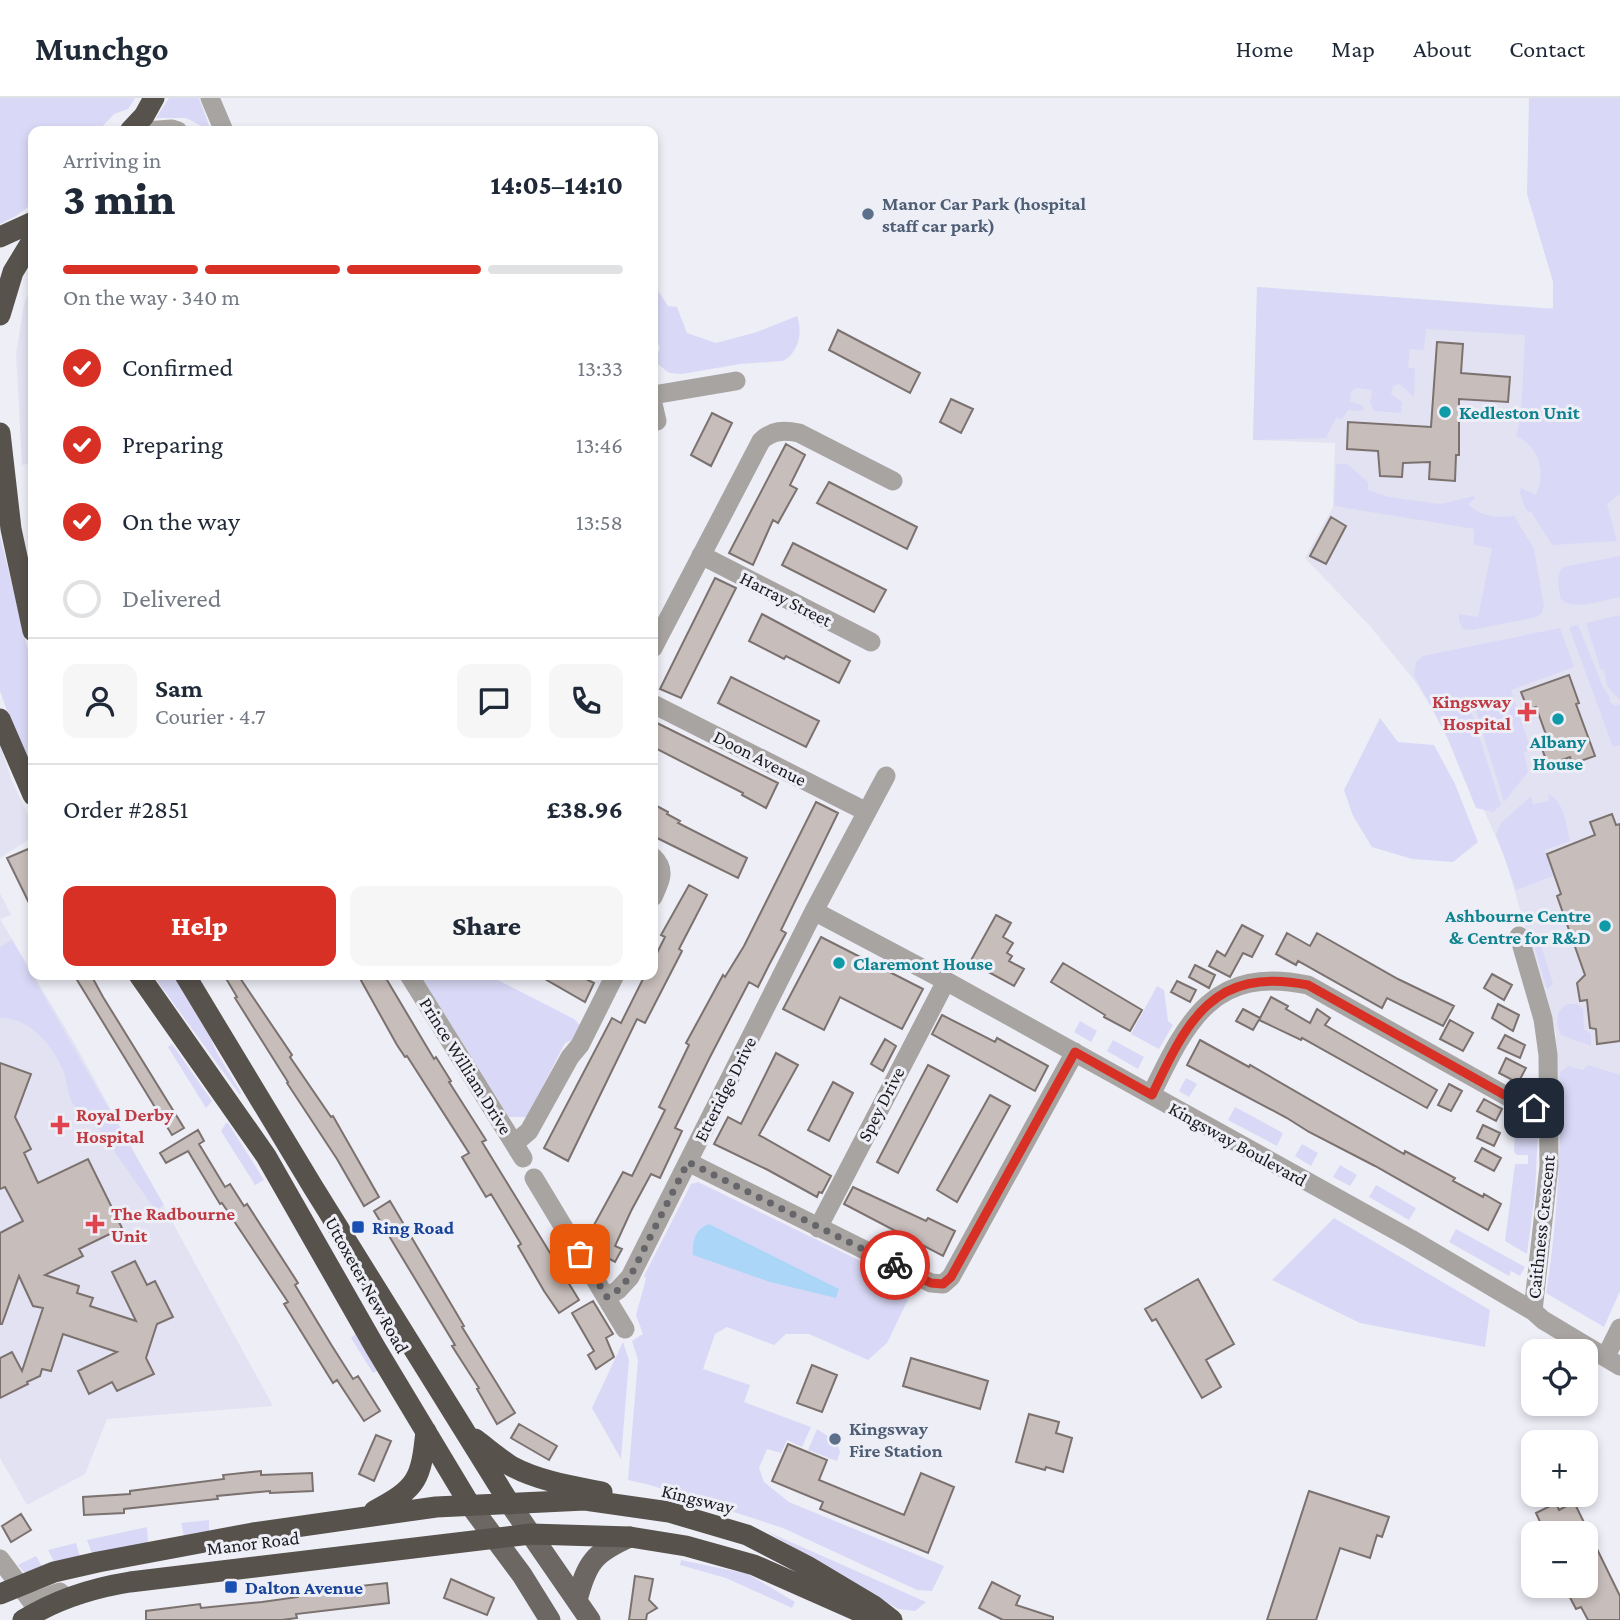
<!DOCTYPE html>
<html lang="en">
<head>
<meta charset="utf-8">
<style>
  :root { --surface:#fff; --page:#f6f6f7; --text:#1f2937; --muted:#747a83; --line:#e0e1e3; --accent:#d93025 }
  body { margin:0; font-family:"Crimson Pro",serif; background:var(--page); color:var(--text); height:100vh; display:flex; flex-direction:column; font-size:26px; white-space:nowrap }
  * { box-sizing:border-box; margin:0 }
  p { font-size:23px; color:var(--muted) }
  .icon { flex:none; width:38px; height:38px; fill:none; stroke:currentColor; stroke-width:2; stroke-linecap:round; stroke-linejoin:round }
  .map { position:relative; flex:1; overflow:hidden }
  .drawer { position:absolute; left:28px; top:28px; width:630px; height:854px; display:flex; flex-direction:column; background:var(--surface); border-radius:14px; box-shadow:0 4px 10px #0003 }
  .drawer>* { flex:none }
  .tools { position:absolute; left:1521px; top:1241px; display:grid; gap:14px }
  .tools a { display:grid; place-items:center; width:77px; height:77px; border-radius:14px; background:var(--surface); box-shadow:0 4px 10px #0003; font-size:35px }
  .pin { position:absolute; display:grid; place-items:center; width:60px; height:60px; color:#fff; margin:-30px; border-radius:14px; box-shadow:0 4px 10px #0006 }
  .courier { position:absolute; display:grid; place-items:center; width:70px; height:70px; margin:-35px; border:5px solid #d93025; border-radius:50%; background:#fff; color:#222; box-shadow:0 2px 9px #0007 }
  .head em { font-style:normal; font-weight:800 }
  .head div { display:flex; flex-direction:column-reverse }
  .head { display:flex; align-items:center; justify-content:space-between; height:119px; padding:0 35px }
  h1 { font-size:46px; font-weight:800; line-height:52px }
  .bar { display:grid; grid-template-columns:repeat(4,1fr); gap:10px 7px; align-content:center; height:84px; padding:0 35px }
  .bar i { height:9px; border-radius:5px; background:var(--line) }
  .bar .active { background:var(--accent) }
  .bar p { grid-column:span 4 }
  .line { display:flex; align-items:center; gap:18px; padding:0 35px; border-top:2px solid var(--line) }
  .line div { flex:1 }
  .round { display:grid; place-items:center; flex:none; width:74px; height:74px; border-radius:14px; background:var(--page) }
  ol { padding:0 35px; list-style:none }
  li { display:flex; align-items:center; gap:21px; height:77px }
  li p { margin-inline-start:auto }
  li .icon { padding:7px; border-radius:50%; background:var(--accent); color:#fff; stroke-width:4 }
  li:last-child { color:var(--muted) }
  li i { width:38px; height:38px; border:4px solid var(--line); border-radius:50% }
  .primary-button { display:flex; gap:14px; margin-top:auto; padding:14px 35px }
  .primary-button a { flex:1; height:80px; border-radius:14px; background:var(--accent); color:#fff; font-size:28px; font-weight:800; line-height:80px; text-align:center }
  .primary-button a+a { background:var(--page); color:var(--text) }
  header { display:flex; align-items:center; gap:42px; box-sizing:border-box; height:98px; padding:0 35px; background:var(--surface); border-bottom:2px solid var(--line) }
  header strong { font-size:33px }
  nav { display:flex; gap:38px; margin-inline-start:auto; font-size:24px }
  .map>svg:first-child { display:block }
  .built { fill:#e2e2f2 }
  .green { fill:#d9d9f7 }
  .water { fill:#acd6f7 }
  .building { fill:#c7bdba; stroke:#7b726f; stroke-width:2 }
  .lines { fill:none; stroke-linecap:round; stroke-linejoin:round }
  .minor { stroke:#a7a4a1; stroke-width:19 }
  .major { stroke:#6c6762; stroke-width:21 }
  .highway { stroke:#57524c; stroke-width:21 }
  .done { stroke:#65656a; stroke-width:7; stroke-dasharray:0 12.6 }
  .route { stroke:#d93025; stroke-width:9 }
  .service-dot { fill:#5c6f8a; stroke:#eeeef7; stroke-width:2.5 }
  .culture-dot { fill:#0f9aa8; stroke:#eeeef7; stroke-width:2.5 }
  .health-dot { fill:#e0444e; stroke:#eeeef7; stroke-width:2.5 }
  .transit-dot { fill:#1a4fb4; stroke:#eeeef7; stroke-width:2.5 }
  .labels { text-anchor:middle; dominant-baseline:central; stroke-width:6; stroke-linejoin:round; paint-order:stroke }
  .service-label { font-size:19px; font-weight:bold; fill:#4e5e75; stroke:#eeeef7; text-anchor:start }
  .culture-label { font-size:19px; font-weight:bold; fill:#0d838f; stroke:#eeeef7; text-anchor:start }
  .street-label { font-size:19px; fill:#1b1b1e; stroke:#eeeef7 }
  .health-label { font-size:19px; font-weight:bold; fill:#be3a42; stroke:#eeeef7; text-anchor:start }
  .transit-label { font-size:19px; font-weight:bold; fill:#164399; stroke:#eeeef7; text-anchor:start }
</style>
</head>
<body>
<header>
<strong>Munchgo</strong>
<nav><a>Home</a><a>Map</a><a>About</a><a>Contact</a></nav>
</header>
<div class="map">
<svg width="1620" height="1522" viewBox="0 0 1620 1522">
  <rect width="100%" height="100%" fill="#eeeef7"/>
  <path class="built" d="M33 182V365L22 367 16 255 24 207Z
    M1257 189 1543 210 1620 209V1033L1556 1002V935L1505 760 1455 646 1414 582 1369 527 1305 460 1333 409 1335 345 1253 342Z
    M0 647 12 683 33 727V739L0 760Z
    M0 795 11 817 0 821 75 946 273 1308 107 1321 85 1376 27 1407 0 1360Z"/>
  <path class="green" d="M0 0H135L128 11 114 16 101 30 102 33H33V105L16 118 0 126Z
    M169 0H199L211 33 186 20H156Z
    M1529 0H1620V396L1607 406 1617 443 1552 447 1532 415 1526 412 1520 395 1521 390 1536 397C1546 374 1540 349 1516 338L1521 317 1525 237 1426 231 1424 252 1410 251 1408 270H1415L1414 299 1400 286 1393 288 1391 296 1402 304 1401 315 1374 313 1370 304 1372 292 1357 290 1351 293 1350 303 1363 308 1364 313 1348 312 1342 321 1336 320 1326 340 1253 342 1257 189 1553 211V184L1527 96Z
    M653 185 668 208 677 209 687 235 716 245 757 234 797 218C803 234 799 254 783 263L740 266 682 276 669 275 653 262 660 251 653 230Z
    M1336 366H1347L1368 384V392L1388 399 1440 406 1474 398 1475 401 1468 406C1482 419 1496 420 1514 418L1534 451 1544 508 1542 515 1537 519 1471 532 1463 531 1459 523V516L1478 519 1492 450 1474 447V431L1334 408Z
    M0 437 33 573V673L16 638 0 593Z
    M1620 458V499C1603 502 1576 513 1561 502 1559 491 1555 479 1563 469Z
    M1620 517V602L1607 588 1604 572H1601L1586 525Z
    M1578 527 1603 589 1610 600 1609 603 1615 608 1617 606 1620 608V647L1613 649 1570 532V529Z
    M1560 530 1574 569 1511 592 1531 652 1524 654 1528 674 1504 704 1472 600 1466 598 1501 707 1493 714 1476 710 1447 639 1414 577 1416 564 1423 558Z
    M1380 620 1398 644 1434 647 1455 686 1478 744 1453 764 1412 761 1372 749 1353 718 1344 692Z
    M1548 696C1565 704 1566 727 1570 743L1545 752 1553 778 1516 792 1496 736 1501 725 1531 698 1533 706 1549 703Z
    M12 842 164 1107 155 1112 98 1030C88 1023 76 1014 71 1002 67 992 67 980 62 970 52 946 28 919 0 920V849Z
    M1538 843 1540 844 1553 886 1548 891 1546 889 1534 847Z
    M153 877H175L205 926 216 953 241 995 240 997Z
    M420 877H488L574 921 580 927 573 942 565 945 527 1019H509Z
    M1157 888 1164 892 1168 923 1173 927 1159 951 1131 936Z
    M1568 906H1577L1583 911 1584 931 1591 936V948L1561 937C1556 926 1555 911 1568 906Z
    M1080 923 1097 933 1091 944 1074 934Z
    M1113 942 1144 959 1138 971 1107 953Z
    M172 946 212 1003 206 1010 168 949Z
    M1588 967 1620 977V1193L1604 1229 1546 1195C1558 1122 1561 1048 1560 974L1568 968 1583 972Z
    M1186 980 1197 986 1189 999 1179 993Z
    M1235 1009 1283 1035 1277 1048 1228 1022Z
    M1516 1017 1534 1026 1538 1034 1535 1095 1527 1156 1505 1143 1515 1066H1528V1057H1517L1514 1054Z
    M226 1025H228L264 1082 255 1087 221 1033Z
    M1302 1046 1318 1055 1311 1068 1295 1058Z
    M1340 1067 1357 1077 1350 1088 1333 1079Z
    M698 1084 914 1189 887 1245 868 1262 809 1236H786L774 1247 727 1229 715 1236 703 1271 750 1287 744 1304 811 1329 802 1349 787 1342 781 1355 767 1351 759 1370 764 1384 789 1404 944 1468 932 1493 917 1492 783 1430 650 1387 628 1382 638 1262 632 1243 643 1236 636 1217 646 1181 644 1178 691 1086Z
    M1376 1087 1416 1110 1409 1122 1369 1099Z
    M1334 1120 1490 1212 1485 1249 1360 1225 1272 1182Z
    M1456 1131 1525 1169 1520 1178 1511 1173 1509 1178 1449 1144Z
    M359 1233 380 1271 373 1275 351 1240Z
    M623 1244 629 1262 621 1361 592 1310Z
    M817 1331 837 1344 840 1354 837 1363 808 1352Z
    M209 1422V1436L184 1438 181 1425Z
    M147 1429 148 1446 92 1456 87 1442Z
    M766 1433 926 1504 915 1513 898 1511Z
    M76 1445 80 1459 54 1463 48 1452Z
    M36 1458 43 1470 29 1476 24 1474 18 1467Z
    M681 1462 748 1476 795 1504 792 1510 726 1480 680 1467Z"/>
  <path class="water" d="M709 1126 839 1191 836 1200 770 1184 693 1157C692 1143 695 1131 709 1126Z"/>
  <path class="building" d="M838 232 920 275 910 295 829 252Z
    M1437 244 1463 246 1461 275 1510 279 1508 304 1459 301V357H1456L1455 383 1429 381 1430 364 1403 365 1402 379 1380 378 1378 353 1347 351 1348 324 1431 329Z
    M951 301 973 311 961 335 940 324Z
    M712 315 732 325 711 368 691 357Z
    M786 346 805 357 790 387 797 391 778 425 773 422 753 467 729 455Z
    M829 384 917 429 907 451 817 405Z
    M1331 419 1346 428 1326 466 1310 458Z
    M793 445 886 492 874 514 782 467Z
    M715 480 736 490 681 600 660 591Z
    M762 516 850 563 839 585 786 558 784 561 749 543Z
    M1569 577 1579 605 1576 606 1595 658 1572 666 1570 659 1548 667 1541 648 1549 645 1536 609 1528 612 1521 594Z
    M731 579 819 623 806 649 718 605Z
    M657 625 778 685 766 710 742 697 743 695 653 649V633Z
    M816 704 838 715 781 832 786 835 769 867 758 889 749 884 709 961 675 1030 682 1033 660 1080 651 1076 631 1113 615 1148 622 1151 615 1164 593 1152 604 1132 594 1127 623 1074 632 1078 665 1012 659 1009 689 947 686 945 723 877 725 879 744 848Z
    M653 706 668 714 667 716 680 723 678 725 747 760 738 780 655 739 653 744Z
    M1612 716 1616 727 1620 726V943L1597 946 1596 931 1590 930 1587 902 1580 903 1577 885 1585 877 1557 798 1561 796 1547 756 1595 737 1590 724Z
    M28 751 33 760V813L7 760Z
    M689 787 707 797 679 851 682 853 645 925 637 921 568 1063 544 1050 612 920 621 925 645 877H653V863L665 839 661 837Z
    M996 817 1011 825 1003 839 1013 845 1007 855 1012 858 1009 863 1024 871 1014 888 970 864Z
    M1242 827 1263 838 1252 859 1243 855 1230 879 1209 868 1217 853 1225 858Z
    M1287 835 1310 848 1317 835 1398 881 1454 908 1443 928 1387 900 1382 910 1298 863 1296 867 1276 856Z
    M821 839 923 891 902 931 840 899 824 932 783 911Z
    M1063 865 1142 912 1130 933 1104 919 1105 917 1051 884Z
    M1195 867 1215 877 1209 890 1189 879Z
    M1492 876 1512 887 1504 902 1484 890Z
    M74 877H91L103 899 184 1030 172 1037Z
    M224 877H238L292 957 290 959 331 1019 333 1018 379 1099 364 1108 337 1061 287 985 288 984 235 900 237 899Z
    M358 877H384L434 961 436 959 451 983 449 984 486 1042 482 1044 579 1202 559 1215 544 1193 518 1148 521 1146 491 1096 486 1099 462 1059 469 1055 407 958 405 959 397 947Z
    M538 877H578L594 885 585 904Z
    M1177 883 1196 892 1190 904 1171 894Z
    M1271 899 1288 908 1286 911 1310 925 1317 911 1330 920 1325 927 1437 992 1427 1010 1302 940 1301 942 1259 922Z
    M1498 906 1519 917 1513 933 1492 920Z
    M1243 911 1260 920 1253 932 1236 923Z
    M942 917 995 944 997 940 1048 968 1035 993 932 936Z
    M1450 922 1473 935 1463 953 1440 941Z
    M1505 937 1525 947 1520 960 1498 950Z
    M885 941 896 948 883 973 871 966Z
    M1200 942 1249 969 1250 967 1404 1056 1405 1053 1455 1080 1453 1083 1483 1099 1484 1096 1501 1106 1488 1132 1375 1068 1309 1034 1287 1020 1187 967Z
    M776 955 798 967 759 1037 831 1078 822 1095 819 1094 817 1099 768 1072 714 1046 728 1019 741 1026Z
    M1506 960 1526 970 1518 985 1499 975Z
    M0 965 31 976 15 1019 31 1051 24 1055 38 1085 88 1061 122 1130 79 1151 83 1158 45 1177 79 1188 77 1195 93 1200 90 1208 136 1223 112 1174 135 1163 147 1187 155 1183 173 1219 157 1226 146 1260 154 1276 117 1293 112 1284 89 1296 78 1273 117 1254 63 1236 51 1273 42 1271 40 1278 27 1284 28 1286 0 1300V1260L12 1254 22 1273 43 1210 33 1208 19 1178 2 1226H0V1135L23 1123 5 1089 0 1091Z
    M928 967 949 978 898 1075 877 1064Z
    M833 984 853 995 829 1043 808 1032Z
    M1449 986 1462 993 1451 1013 1438 1007Z
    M990 997 1010 1008 957 1104 937 1092Z
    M1484 1001 1502 1011 1496 1023 1477 1013Z
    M1483 1027 1500 1035 1494 1048 1477 1040Z
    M198 1032 204 1043 199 1046 225 1089 230 1086 244 1108 247 1106 298 1185 295 1187 332 1248 353 1281 358 1278 380 1313 364 1323 337 1282 333 1285 284 1206 288 1204 222 1105 220 1106 188 1053 166 1065 160 1055Z
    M1482 1050 1501 1060 1494 1073 1475 1063Z
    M853 1089 926 1123 928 1120 955 1133 943 1158 844 1106Z
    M390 1103 464 1228 462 1229 515 1315 497 1326 477 1291 479 1290 452 1248 455 1247 374 1113Z
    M1198 1181 1234 1246 1206 1262 1221 1289 1202 1300 1156 1221 1152 1223 1145 1211Z
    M593 1203 613 1236 606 1240 614 1259 596 1271 588 1257 594 1253 572 1215Z
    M911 1260 988 1283 980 1311 903 1288Z
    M812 1267 837 1277 822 1314 797 1305Z
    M1029 1316 1059 1324 1056 1335 1072 1340 1063 1374 1046 1369 1045 1372 1016 1364Z
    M519 1326 557 1348 549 1362 511 1340Z
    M376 1337 391 1343 374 1383 359 1376Z
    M788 1346 827 1362 819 1382 904 1417 921 1375 954 1389 928 1455 820 1411 823 1404 772 1383Z
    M261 1373V1377L312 1375 313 1393 270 1395V1393L217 1398 218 1401 124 1411V1415L84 1417 83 1399 130 1396V1393L224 1381 223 1377Z
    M1309 1393 1389 1419 1382 1439 1377 1437 1370 1460 1340 1450 1316 1522H1267Z
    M1574 1404 1620 1498V1522H1588L1581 1509 1576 1511 1564 1488H1586V1435H1545L1536 1415 1556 1405 1559 1412Z
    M21 1416 31 1432 11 1444 2 1428Z
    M635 1478 653 1481 649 1502 657 1510 647 1516 646 1522H629Z
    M451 1481 494 1500 487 1517 444 1500Z
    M992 1484 1020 1498 1016 1507 1053 1519V1522H1003L979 1510Z
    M387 1485 389 1505 296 1516 297 1520 282 1522H146V1513L200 1506 201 1510 262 1504 298 1499V1495Z"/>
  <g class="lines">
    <path class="minor" d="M210 0 224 33
      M144 33 172 31 178 33
      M653 297 736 283
      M653 306 657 323
      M701 457 871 544
      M653 550 761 343C772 332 784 332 799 335L893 383
      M653 606 867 714
      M653 759C667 772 660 784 653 799
      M814 813 946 883 1411 1141 1533 1213 1543 1222 1620 1268
      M1519 838 1543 921 1548 957 1549 1068 1533 1213
      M409 877 523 1060
      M1151 997C1187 923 1213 867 1308 887L1510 1000 1534 1010 1549 1013
      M515 1045 529 1033 570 959 580 947 615 877
      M688 1064 931 1185 943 1186 951 1179 1075 954
      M534 1080 625 1231
      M818 1130 946 883
      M607 1199 618 1192 630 1179 814 813 886 678
      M1606 1258 1620 1230
      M0 1461 32 1504 60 1494"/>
    <path class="major" d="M510 1406 590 1522
      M470 1407 522 1477 550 1522
      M577 1502C587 1464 594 1455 630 1439"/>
    <path class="highway" d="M130 33 144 18 154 0
      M0 139 33 124
      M0 217 13 174 33 141
      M0 335 11 431 33 533
      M0 621 33 697
      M139 877 266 1058 375 1249 470 1407
      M185 877 313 1089 510 1406
      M475 1341C487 1350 499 1360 511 1368 539 1383 571 1388 602 1394
      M374 1413C418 1390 421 1381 426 1333
      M0 1496 54 1474 98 1464 253 1435 436 1409 585 1402 669 1414 747 1437 807 1468 874 1508 892 1522
      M23 1522C57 1501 92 1490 130 1484L531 1436 630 1439 686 1448 754 1467 867 1517"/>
  </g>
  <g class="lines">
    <path class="done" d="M580 1156 607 1199 618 1192 630 1179 688 1064 895 1167"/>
    <path class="route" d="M895 1167 931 1185 943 1186 951 1179 1075 954 1152 997C1187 923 1213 868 1308 887L1510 1000 1534 1010"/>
  </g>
  <g class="service-dot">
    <circle cx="868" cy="116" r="7"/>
    <circle cx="835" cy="1341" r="7"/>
  </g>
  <g class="culture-dot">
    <circle cx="1445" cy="314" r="7"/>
    <circle cx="1558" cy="621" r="7"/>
    <circle cx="1605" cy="828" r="7"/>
    <circle cx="839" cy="865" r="7"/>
  </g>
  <g class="health-dot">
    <path d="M1523.5 603.5h7v7h7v7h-7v7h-7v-7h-7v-7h7z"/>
    <path d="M56.5 1016.5h7v7h7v7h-7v7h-7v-7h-7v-7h7z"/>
    <path d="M91.5 1115.5h7v7h7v7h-7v7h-7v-7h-7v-7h7z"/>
  </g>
  <g class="transit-dot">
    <rect x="351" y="1122" width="14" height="14" rx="3.5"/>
    <rect x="224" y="1482" width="14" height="14" rx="3.5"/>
  </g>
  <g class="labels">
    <g class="service-label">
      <text x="882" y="105">Manor Car Park (hospital<tspan x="882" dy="22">staff car park)</tspan></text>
      <text x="849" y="1330">Kingsway<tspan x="849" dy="22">Fire Station</tspan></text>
    </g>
    <g class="culture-label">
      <text x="1459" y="314">Kedleston Unit</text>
      <text x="1558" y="643" text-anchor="middle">Albany<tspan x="1558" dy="22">House</tspan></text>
      <text x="1591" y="817" text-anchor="end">Ashbourne Centre<tspan x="1591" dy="22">&amp; Centre for R&amp;D</tspan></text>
      <text x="853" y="865">Claremont House</text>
    </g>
    <g class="street-label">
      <text transform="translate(786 501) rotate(27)">Harray Street</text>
      <text transform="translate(760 660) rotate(27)">Doon Avenue</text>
      <text transform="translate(466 968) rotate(58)">Prince William Drive</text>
      <text transform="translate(725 991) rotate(-63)">Etteridge Drive</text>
      <text transform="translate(881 1006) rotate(-63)">Spey Drive</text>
      <text transform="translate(1238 1046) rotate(29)">Kingsway Boulevard</text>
      <text transform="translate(1541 1129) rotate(-84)">Caithness Crescent</text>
      <text transform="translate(367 1187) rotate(61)">Uttoxeter New Road</text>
      <text transform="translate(698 1401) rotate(14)">Kingsway</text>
      <text transform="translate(253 1445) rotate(-7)">Manor Road</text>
    </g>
    <g class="health-label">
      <text x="1511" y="603" text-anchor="end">Kingsway<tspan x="1511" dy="22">Hospital</tspan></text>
      <text x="76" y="1016">Royal Derby<tspan x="76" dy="22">Hospital</tspan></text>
      <text x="111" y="1115">The Radbourne<tspan x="111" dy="22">Unit</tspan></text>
    </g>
    <g class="transit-label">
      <text x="372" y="1129">Ring Road</text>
      <text x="245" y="1489">Dalton Avenue</text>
    </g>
  </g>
</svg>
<div class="tools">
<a><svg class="icon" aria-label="locate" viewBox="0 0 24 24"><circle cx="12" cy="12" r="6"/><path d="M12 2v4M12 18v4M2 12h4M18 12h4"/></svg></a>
<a>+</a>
<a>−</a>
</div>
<div class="pin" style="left:580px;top:1156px;background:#ea580c"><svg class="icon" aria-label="bag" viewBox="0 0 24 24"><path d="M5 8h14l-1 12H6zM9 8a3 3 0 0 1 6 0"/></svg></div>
<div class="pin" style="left:1534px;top:1010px;background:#1f2937"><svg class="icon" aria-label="home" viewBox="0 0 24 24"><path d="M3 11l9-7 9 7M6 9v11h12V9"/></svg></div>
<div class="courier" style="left:895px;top:1167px"><svg class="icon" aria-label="bike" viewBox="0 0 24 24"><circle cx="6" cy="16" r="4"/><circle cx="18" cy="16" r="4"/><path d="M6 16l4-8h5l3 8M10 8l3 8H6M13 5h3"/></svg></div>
<section class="drawer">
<div class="head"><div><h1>3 min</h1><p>Arriving in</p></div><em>14:05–14:10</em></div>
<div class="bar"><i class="active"></i><i class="active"></i><i class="active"></i><i></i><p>On the way · 340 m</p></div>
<ol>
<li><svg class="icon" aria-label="check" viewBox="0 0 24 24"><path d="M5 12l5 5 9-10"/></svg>Confirmed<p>13:33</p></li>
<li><svg class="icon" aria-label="check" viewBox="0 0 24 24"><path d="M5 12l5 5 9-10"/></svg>Preparing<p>13:46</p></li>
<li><svg class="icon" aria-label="check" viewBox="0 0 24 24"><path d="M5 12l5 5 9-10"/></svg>On the way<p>13:58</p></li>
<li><i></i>Delivered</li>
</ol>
<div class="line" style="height:126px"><a class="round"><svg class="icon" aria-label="person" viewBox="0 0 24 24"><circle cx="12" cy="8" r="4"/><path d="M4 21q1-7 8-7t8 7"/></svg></a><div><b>Sam</b><p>Courier · 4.7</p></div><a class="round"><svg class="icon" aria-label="chat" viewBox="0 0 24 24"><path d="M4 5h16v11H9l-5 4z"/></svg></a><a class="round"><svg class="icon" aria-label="phone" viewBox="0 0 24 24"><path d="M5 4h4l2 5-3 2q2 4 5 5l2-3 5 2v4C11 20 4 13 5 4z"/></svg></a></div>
<div class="line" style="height:91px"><div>Order #2851</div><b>£38.96</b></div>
<div class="primary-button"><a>Help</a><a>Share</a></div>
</section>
</div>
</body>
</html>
